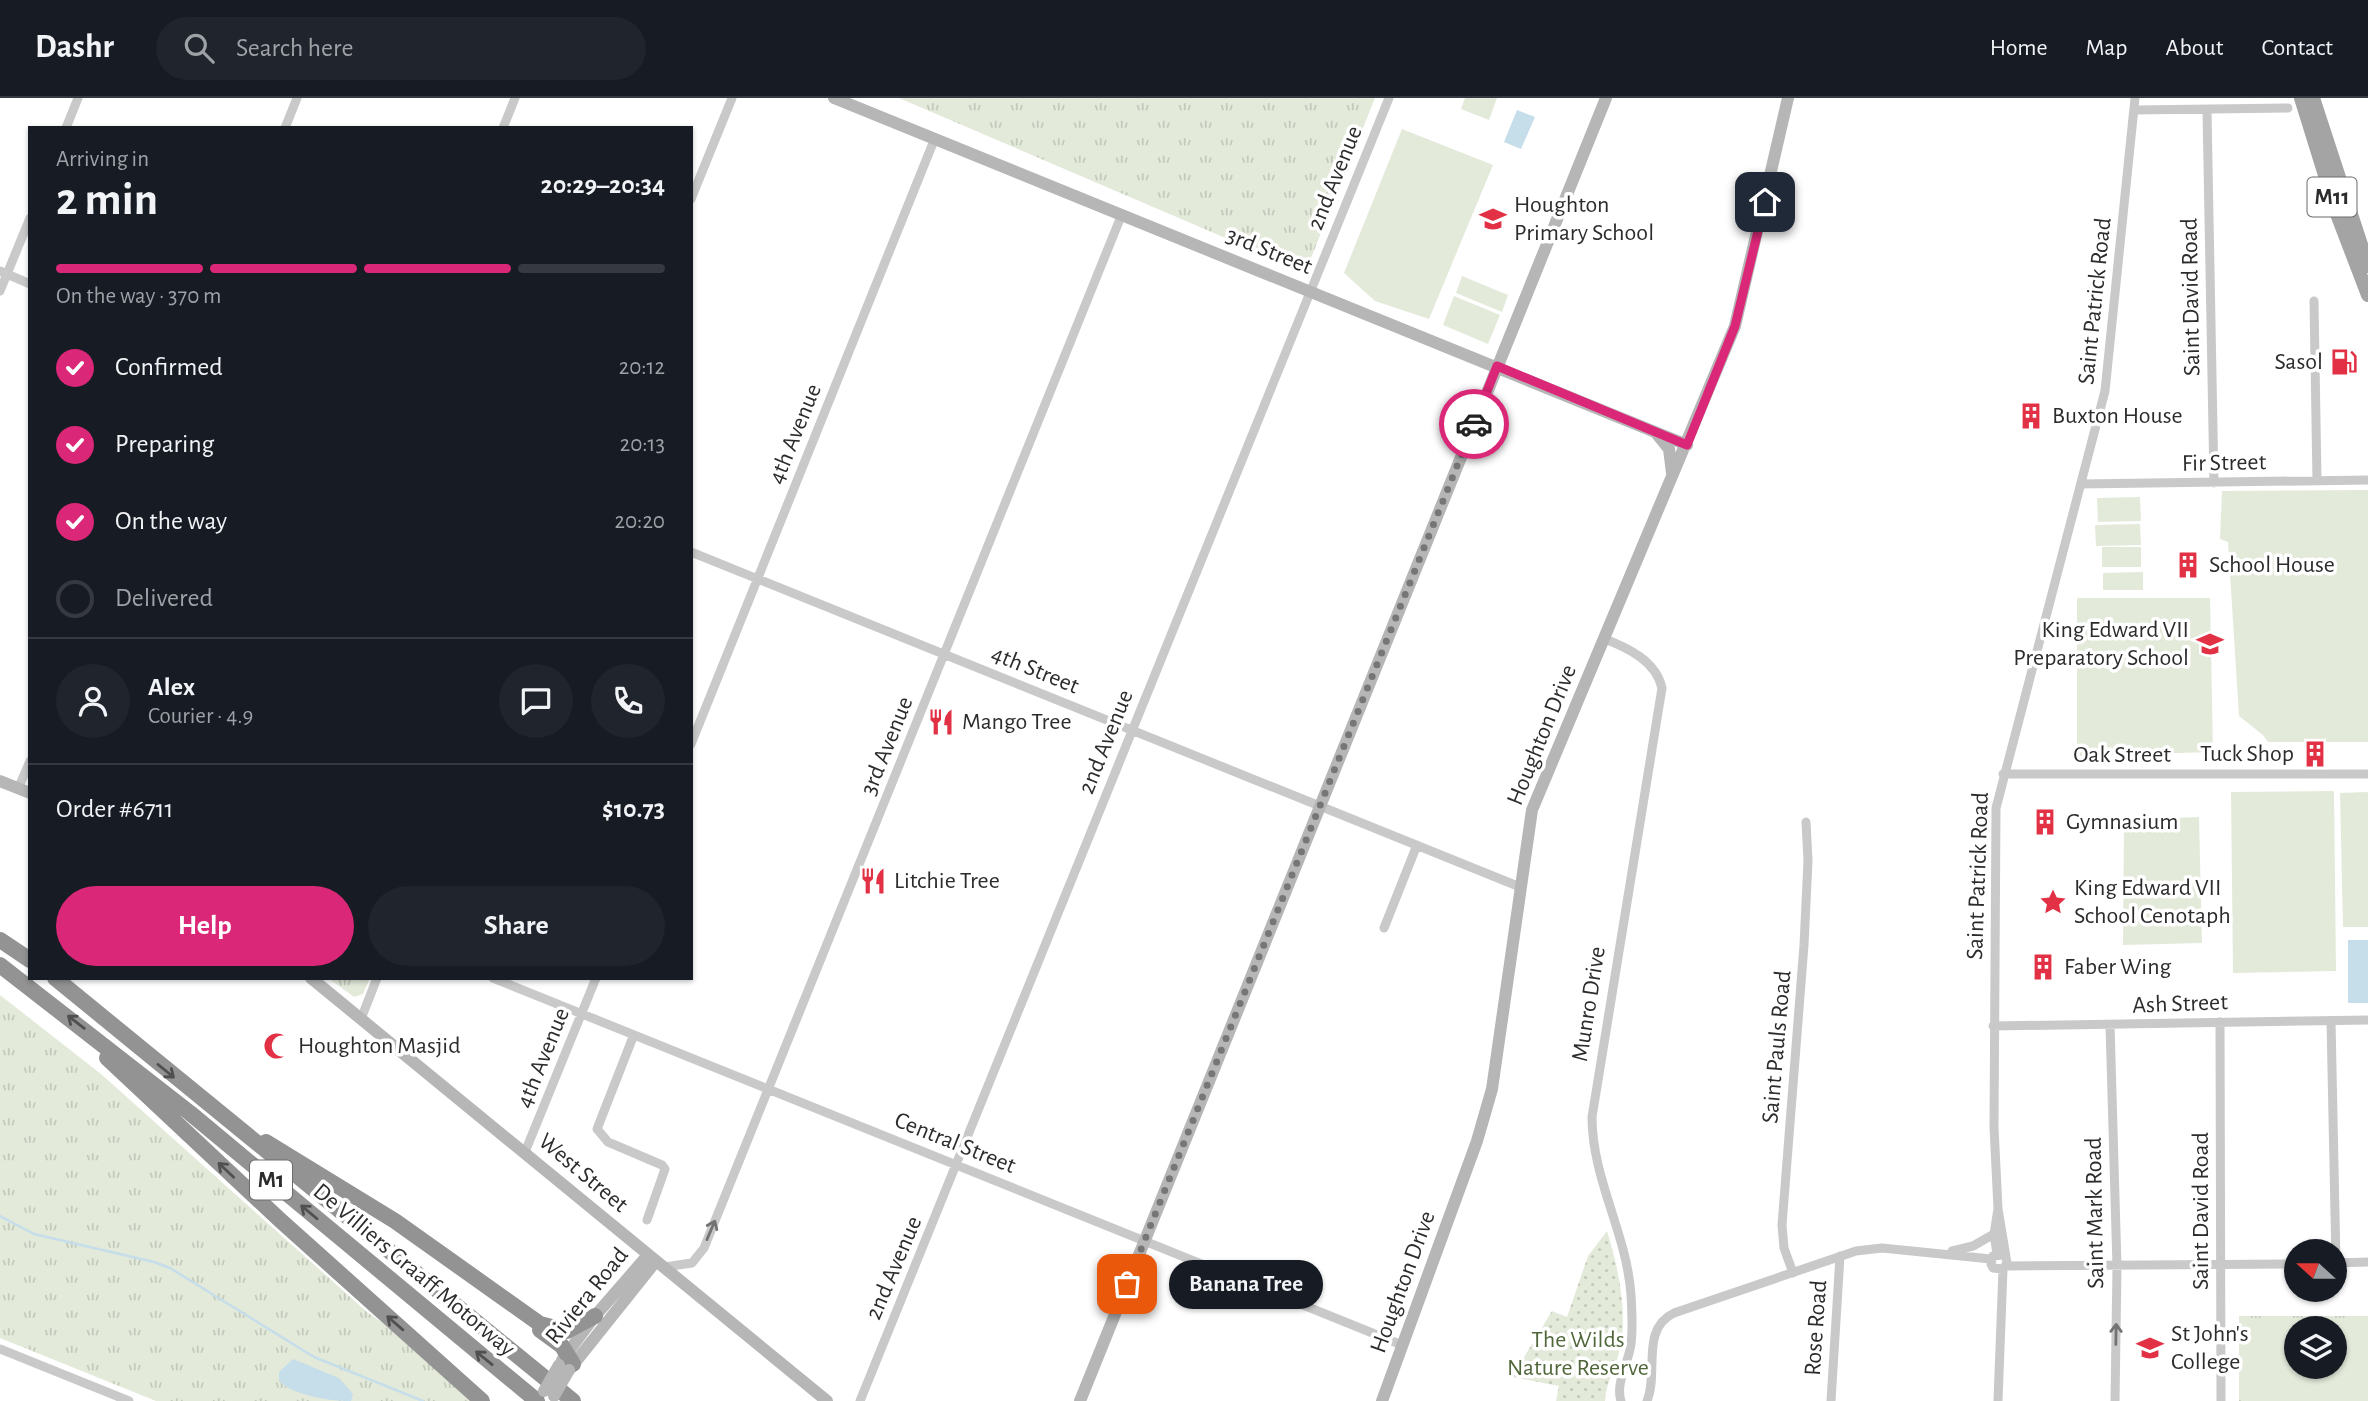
<!DOCTYPE html>
<html lang="en">
<head>
<meta charset="utf-8">
<style>
  :root { --surface:#171b24; --page:#20242c; --text:#f1f3f6; --muted:#9ea1a6; --line:#363941; --accent:#db2777 }
  body { margin:0; font-family:"Alegreya Sans",sans-serif; background:var(--page); color:var(--text); height:100vh; display:flex; flex-direction:column; font-size:26px; white-space:nowrap }
  * { box-sizing:border-box; margin:0 }
  p { font-size:23px; color:var(--muted) }
  .icon { flex:none; width:38px; height:38px; fill:none; stroke:currentColor; stroke-width:2; stroke-linecap:round; stroke-linejoin:round }
  .map { position:relative; flex:1; overflow:hidden }
  .side { position:absolute; left:28px; top:28px; width:665px; height:854px; display:flex; flex-direction:column; background:var(--surface); border-radius:0px; box-shadow:0 2px 5px #0004 }
  .side>* { flex:none }
  .needle { width:46px; rotate:291deg }
  .buttons { position:absolute; left:2284px; top:1141px; display:grid; gap:14px }
  .buttons a { display:grid; place-items:center; width:63px; height:63px; border-radius:50%; background:var(--surface); box-shadow:0 2px 5px #0004; font-size:35px }
  .pin { position:absolute; display:grid; place-items:center; width:60px; height:60px; color:#fff; margin:-30px; border-radius:14px; box-shadow:0 4px 10px #0006 }
  .courier { position:absolute; display:grid; place-items:center; width:70px; height:70px; margin:-35px; border:5px solid #db2777; border-radius:50%; background:#fff; color:#222; box-shadow:0 2px 9px #0007 }
  .bubble { position:absolute; height:49px; border-radius:24px; background:var(--surface); box-shadow:0 2px 5px #0004; font-size:23px; font-weight:700; line-height:49px; text-align:center }
  .headline em { font-style:normal; font-weight:700 }
  .headline div { display:flex; flex-direction:column-reverse }
  .headline { display:flex; align-items:center; justify-content:space-between; height:119px; padding:0 28px }
  h1 { font-size:46px; font-weight:700; line-height:52px }
  .bar { display:grid; grid-template-columns:repeat(4,1fr); gap:10px 7px; align-content:center; height:84px; padding:0 28px }
  .bar i { height:9px; border-radius:5px; background:var(--line) }
  .bar .active { background:var(--accent) }
  .bar p { grid-column:span 4 }
  .line { display:flex; align-items:center; gap:18px; padding:0 28px; border-top:2px solid var(--line) }
  .line div { flex:1 }
  .round { display:grid; place-items:center; flex:none; width:74px; height:74px; border-radius:37px; background:var(--page) }
  ol { padding:0 28px; list-style:none }
  li { display:flex; align-items:center; gap:21px; height:77px }
  li p { margin-inline-start:auto }
  li .icon { padding:7px; border-radius:50%; background:var(--accent); color:#fff; stroke-width:4 }
  li:last-child { color:var(--muted) }
  li i { width:38px; height:38px; border:4px solid var(--line); border-radius:50% }
  .primary-button { display:flex; gap:14px; margin-top:auto; padding:14px 28px }
  .primary-button a { flex:1; height:80px; border-radius:42px; background:var(--accent); color:#fff; font-size:28px; font-weight:700; line-height:80px; text-align:center }
  .primary-button a+a { background:var(--page); color:var(--text) }
  header { display:flex; align-items:center; gap:42px; box-sizing:border-box; height:98px; padding:0 35px; background:var(--surface); border-bottom:2px solid var(--line) }
  header strong { font-size:33px }
  nav { display:flex; gap:38px; margin-inline-start:auto; font-size:24px }
  .search { width:490px; height:63px; background:var(--page); display:flex; align-items:center; gap:18px; box-sizing:border-box; padding:0 24px; border-radius:38px; color:var(--muted); font-size:26px }
  .map>svg:first-child { display:block }
  .grass { fill:url(#grass-tufts); fill-rule:evenodd }
  .park { fill:url(#park-dots) }
  .pitch { fill:#e3eada; fill-rule:evenodd }
  .water { fill:#c6ddea }
  .lines { fill:none; stroke-linecap:round; stroke-linejoin:round }
  .stream { stroke:#c6ddea; stroke-width:2.5 }
  .street { stroke:#c9c9c9; stroke-width:9 }
  .secondary { stroke:#b6b6b6; stroke-width:12 }
  .primary { stroke:#a4a4a4; stroke-width:14 }
  .highway { stroke:#939393; stroke-width:16 }
  .secondary-bridge { stroke:#b6b6b6; stroke-width:12 }
  .oneway { stroke:#505050 }
  .oneway2 { stroke:#737373 }
  .done { stroke:#767676; stroke-width:7; stroke-dasharray:0 12.6 }
  .route { stroke:#db2777; stroke-width:9 }
  .labels { text-anchor:middle; dominant-baseline:central; stroke-width:7; stroke-linejoin:round; paint-order:stroke }
  .shield { fill:#fff; stroke:#6b6b6b; stroke-width:2 }
  .shield-label { font-size:23px; font-weight:bold; fill:#2c2c2c }
  .street-label { font-size:24px; fill:#2c2c2c; stroke:#fff }
  .poi-label { font-size:24px; fill:#2c2c2c; stroke:#fff; text-anchor:start }
  .park-label { font-size:24px; fill:#51673b; stroke:#fff }
</style>
</head>
<body>
<header>
<strong>Dashr</strong>
<div class="search"><svg class="icon" aria-label="search" viewBox="0 0 24 24"><circle cx="10" cy="10" r="6"/><path d="M15 15l6 6"/></svg>Search here</div>
<nav><a>Home</a><a>Map</a><a>About</a><a>Contact</a></nav>
</header>
<div class="map">
<svg width="2368" height="1303" viewBox="0 0 2368 1303">
  <defs>
    <pattern id="grass-tufts" width="24" height="20" patternUnits="userSpaceOnUse" patternTransform="scale(1.75)"><rect width="24" height="20" fill="#e3eada"/><path d="M3 7l-1-3M5 7V3M7 7l1-3M15 17l-1-3M17 17v-4M19 17l1-3" fill="none" stroke="#c3c9bb"/></pattern>
    <pattern id="park-dots" width="8" height="8" patternUnits="userSpaceOnUse" patternTransform="scale(1.75)"><rect width="8" height="8" fill="#e3eada"/><path d="M2 2h.1M6 6h.1" fill="none" stroke="#c3c9bb" stroke-width="1.8" stroke-linecap="round"/></pattern>
  </defs>
  <rect width="100%" height="100%" fill="#fff"/>
  <path class="grass" d="M899 0H1375L1309 165 1298 171Z
    M328 880H370L363 896 354 899Z
    M0 897 101 976 367 1214 407 1242 475 1303H156L0 1240Z
    M2239 1218H2368V1303H2239ZM2296 1230H2334V1269H2296Z"/>
  <path class="park" d="M1607 1133C1618 1169 1628 1213 1620 1251 1616 1269 1606 1284 1605 1303H1556L1559 1288 1512 1279 1552 1213 1567 1219 1588 1158Z"/>
  <path class="pitch" d="M1465 0H1497L1489 22 1461 11Z
    M1402 31 1493 67 1429 221 1375 203 1344 175Z
    M1462 178 1508 197 1502 214 1456 195Z
    M1454 198 1500 217 1488 246 1443 227Z
    M2368 392V644H2268L2263 637 2239 618 2228 444 2220 441 2222 393Z
    M2140 399 2141 423 2098 424 2097 400Z
    M2140 426 2141 447 2096 448 2095 427Z
    M2102 449H2141V469H2102Z
    M2143 474V492H2103V475Z
    M2077 500H2210L2213 654 2077 658Z
    M2334 693 2336 873 2233 875 2231 694Z
    M2368 694V829H2343L2340 695Z
    M2199 719 2202 845 2123 847 2124 722Z
    M2248 1228 2368 1230V1303H2247ZM2296 1230H2334V1269H2296Z"/>
  <path class="water" d="M1517 12 1535 19 1521 51 1504 44Z
    M2348 842H2368V905H2348Z
    M293 1261 339 1280 353 1296 351 1303C330 1303 295 1298 279 1283V1274Z"/>
  <g class="lines">
    <path class="stream" d="M0 1118 34 1136 154 1164 170 1170 314 1259 423 1303"/>
    <path class="street" d="M2134 12 2288 10
      M2207 13 2214 385
      M66 30 78 0
      M285 30 297 0
      M503 30 515 0
      M691 101 732 0
      M0 173 30 186
      M0 193 30 120
      M2314 203 2317 383
      M2081 386 2368 382
      M691 454 1520 789
      M1605 541C1628 550 1656 563 1662 590L1592 1019C1592 1081 1627 1136 1631 1197 1632 1213 1633 1230 1631 1246 1629 1264 1615 1285 1621 1303
      M691 646 935 40
      M2003 676H2368
      M18 691 30 663
      M1384 830 1417 747
      M493 880 1402 1247
      M361 921 377 880
      M2331 923 2336 1165
      M2220 924 2221 1303
      M2110 927 2117 1169 2115 1303
      M1993 928 2368 922
      M633 939 597 1031 608 1044 662 1067 665 1071 647 1122
      M525 1054 596 880
      M1952 1153 1973 1148 1994 1136
      M1997 1156 1994 1136 1998 1111
      M2003 1157 1993 1158 1991 1166 1993 1170 2003 1171 2007 1165 1998 1111 1994 1029 1996 710 2105 293 2135 0
      M2334 1165 2368 1164
      M2006 1168 2296 1166
      M664 1169 692 1165 704 1150 1122 116
      M1793 1175 1784 1150 1782 1127 1804 847 1808 763 1806 724
      M0 1251 129 1303
      M860 1303 1389 0
      M1647 1303C1659 1275 1640 1231 1674 1215L1856 1153 1882 1150 1991 1161
      M1831 1303 1840 1158
      M1998 1303 2003 1171"/>
    <path class="secondary" d="M834 0 1687 347
      M1656 335 1669 351 1672 375
      M0 683 30 695
      M311 880 827 1303
      M562 1262 595 1218 648 1157
      M569 1272 656 1163
      M1080 1303 1606 0
      M1382 1303 1477 1043 1492 991 1532 712 1735 228 1788 0"/>
    <path class="primary" d="M2301 0 2337 116 2368 197
      M2313 0 2368 168"/>
    <path class="highway" d="M0 842 30 862
      M0 867 190 1015 537 1303
      M55 880 573 1303
      M107 960 280 1122 482 1303
      M266 1044 395 1123 540 1226 567 1233 595 1218
      M540 1232 562 1248 573 1266"/>
    <path class="secondary-bridge" d="M544 1293 559 1267
      M554 1298 569 1272"/>
  </g>
  <defs><path id="oneway-shaft" d="M-6 0H5M1.5-3L5.5 0L1.5 3" fill="none" stroke-width="1.6" stroke-linecap="round" stroke-linejoin="round" transform="scale(1.75)"/></defs>
  <g class="oneway">
    <use href="#oneway-shaft" transform="translate(76 924) rotate(-142)"/>
    <use href="#oneway-shaft" transform="translate(166 973) rotate(39)"/>
    <use href="#oneway-shaft" transform="translate(226 1072) rotate(-137)"/>
    <use href="#oneway-shaft" transform="translate(309 1114) rotate(-140)"/>
    <use href="#oneway-shaft" transform="translate(395 1225) rotate(-139)"/>
    <use href="#oneway-shaft" transform="translate(484 1260) rotate(-141)"/>
  </g>
  <g class="oneway2">
    <use href="#oneway-shaft" transform="translate(711 1132) rotate(-67)"/>
    <use href="#oneway-shaft" transform="translate(2116 1236) rotate(-89)"/>
  </g>
  <g class="lines">
    <path class="done" d="M1127 1186 1474 326"/>
    <path class="route" d="M1474 326 1497 268 1687 347 1735 228 1765 104"/>
  </g>
  <defs>
    <g id="school-bare" transform="scale(2.1)"><path d="M0-5L7-2L0 1L-7-2ZM-4 1L0 2.5L4 1V4Q0 6-4 4Z" fill="#e23045" stroke="#fff" stroke-width="2.5" paint-order="stroke"/></g>
    <g id="fuel-bare" transform="scale(2.1)"><path d="M-5.5-6h7V0h2V4h1.3V-2.5L3-4.5l.8-.8L6-3V5H2.5V1h-1V6h-7ZM-4.2-4.7v3.2H.2V-4.7Z" fill="#e23045" stroke="#fff" stroke-width="2.5" paint-order="stroke"/></g>
    <g id="building-bare" transform="scale(2.1)"><path d="M-4-6H4V6H1V3H-1V6H-4ZM-2.5-4.3h1.7v1.8h-1.7ZM.8-4.3h1.7v1.8H.8ZM-2.5-1h1.7V.8h-1.7ZM.8-1h1.7V.8H.8Z" fill="#e23045" stroke="#fff" stroke-width="2.5" paint-order="stroke"/></g>
    <g id="restaurant-bare" transform="scale(2.1)"><path d="M-5-6h1v4h1v-4h1v4h1v-4h1v5L-1.5 .5V6h-2V.5L-5-1ZM5-6V6H3V1.5H1.5Q1.5-4 5-6Z" fill="#e23045" stroke="#fff" stroke-width="2.5" paint-order="stroke"/></g>
    <g id="sight-bare" transform="scale(2.1)"><path d="M0-6L1.8-2.2L6-1.7L2.9 1.2L3.7 5.4L0 3.3L-3.7 5.4L-2.9 1.2L-6-1.7L-1.8-2.2Z" fill="#e23045" stroke="#fff" stroke-width="2.5" paint-order="stroke"/></g>
    <g id="mosque-bare" transform="scale(2.1)"><path d="M3.5-4.9A6 6 0 1 0 3.5 4.9A5 5 0 1 1 3.5-4.9Z" fill="#e23045" stroke="#fff" stroke-width="2.5" paint-order="stroke"/></g>
  </defs>
  <g fill-rule="evenodd">
    <use href="#school-bare" x="1493" y="121"/>
    <use href="#fuel-bare" x="2344" y="264"/>
    <use href="#building-bare" x="2031" y="318"/>
    <use href="#building-bare" x="2188" y="467"/>
    <use href="#school-bare" x="2210" y="546"/>
    <use href="#restaurant-bare" x="941" y="624"/>
    <use href="#building-bare" x="2315" y="656"/>
    <use href="#building-bare" x="2045" y="724"/>
    <use href="#restaurant-bare" x="873" y="783"/>
    <use href="#sight-bare" x="2053" y="804"/>
    <use href="#building-bare" x="2043" y="869"/>
    <use href="#mosque-bare" x="277" y="948"/>
    <use href="#school-bare" x="2150" y="1250"/>
  </g>
  <g class="labels">
    <g class="shield">
      <rect x="2307.5" y="79.5" width="49" height="39" rx="5"/>
      <rect x="250" y="1062.5" width="42" height="39" rx="5"/>
    </g>
    <g class="shield-label">
      <text x="2332" y="99">M11</text>
      <text x="271" y="1082">M1</text>
    </g>
    <g class="street-label">
      <text transform="translate(1335 80) rotate(-68)">2nd Avenue</text>
      <text transform="translate(1269 153) rotate(22)">3rd Street</text>
      <text transform="translate(2191 199) rotate(-91)">Saint David Road</text>
      <text transform="translate(2095 203) rotate(-84)">Saint Patrick Road</text>
      <text transform="translate(795 336) rotate(-68)">4th Avenue</text>
      <text transform="translate(2224 365) rotate(-1)">Fir Street</text>
      <text transform="translate(1035 572) rotate(22)">4th Street</text>
      <text transform="translate(1542 637) rotate(-68)">Houghton Drive</text>
      <text transform="translate(1106 644) rotate(-68)">2nd Avenue</text>
      <text transform="translate(887 648) rotate(-68)">3rd Avenue</text>
      <text x="2122" y="657">Oak Street</text>
      <text transform="translate(1978 778) rotate(-88)">Saint Patrick Road</text>
      <text transform="translate(1589 906) rotate(-81)">Munro Drive</text>
      <text transform="translate(2180 906) rotate(-2)">Ash Street</text>
      <text transform="translate(1777 949) rotate(-85)">Saint Pauls Road</text>
      <text transform="translate(543 960) rotate(-68)">4th Avenue</text>
      <text transform="translate(955 1045) rotate(22)">Central Street</text>
      <text transform="translate(583 1075) rotate(40)">West Street</text>
      <text transform="translate(2201 1113) rotate(-90)">Saint David Road</text>
      <text transform="translate(2095 1115) rotate(-91)">Saint Mark Road</text>
      <text transform="translate(894 1170) rotate(-67)">2nd Avenue</text>
      <text transform="translate(414 1172) rotate(40)">De Villiers Graaff Motorway</text>
      <text transform="translate(1403 1184) rotate(-70)">Houghton Drive</text>
      <text transform="translate(587 1198) rotate(-51)">Riviera Road</text>
      <text transform="translate(1816 1230) rotate(-86)">Rose Road</text>
    </g>
    <g class="poi-label">
      <text x="1514" y="107">Houghton<tspan x="1514" dy="28">Primary School</tspan></text>
      <text x="2323" y="264" text-anchor="end">Sasol</text>
      <text x="2052" y="318">Buxton House</text>
      <text x="2209" y="467">School House</text>
      <text x="2189" y="532" text-anchor="end">King Edward VII<tspan x="2189" dy="28">Preparatory School</tspan></text>
      <text x="962" y="624">Mango Tree</text>
      <text x="2294" y="656" text-anchor="end">Tuck Shop</text>
      <text x="2066" y="724">Gymnasium</text>
      <text x="894" y="783">Litchie Tree</text>
      <text x="2074" y="790">King Edward VII<tspan x="2074" dy="28">School Cenotaph</tspan></text>
      <text x="2064" y="869">Faber Wing</text>
      <text x="298" y="948">Houghton Masjid</text>
      <text x="2171" y="1236">St John's<tspan x="2171" dy="28">College</tspan></text>
    </g>
    <g class="park-label">
      <text x="1578" y="1242">The Wilds<tspan x="1578" dy="28">Nature Reserve</tspan></text>
    </g>
  </g>
</svg>
<div class="buttons">
<a><svg class="needle" viewBox="-14 -14 28 28"><path d="M0-13l5 13h-10z" fill="#e53935"/><path d="M0 13l5-13h-10z" fill="#9ea1a6"/></svg></a>
<a><svg class="icon" aria-label="layers" viewBox="0 0 24 24"><path d="M12 4l9 5-9 5-9-5zM3 14l9 5 9-5"/></svg></a>
</div>
<div class="pin" style="left:1127px;top:1186px;background:#ea580c"><svg class="icon" aria-label="bag" viewBox="0 0 24 24"><path d="M5 8h14l-1 12H6zM9 8a3 3 0 0 1 6 0"/></svg></div>
<div class="pin" style="left:1765px;top:104px;background:#1f2937"><svg class="icon" aria-label="home" viewBox="0 0 24 24"><path d="M3 11l9-7 9 7M6 9v11h12V9"/></svg></div>
<div class="courier" style="left:1474px;top:326px"><svg class="icon" aria-label="car" viewBox="0 0 24 24"><path d="M5 17H2v-5l4-1 3-4h7l3 4 3 1v5h-3M9 17h6M6 11h13"/><circle cx="7" cy="17" r="2"/><circle cx="17" cy="17" r="2"/></svg></div>
<div class="bubble" style="left:1169px;top:1162px;width:154px">Banana Tree</div>
<section class="side">
<div class="headline"><div><h1>2 min</h1><p>Arriving in</p></div><em>20:29–20:34</em></div>
<div class="bar"><i class="active"></i><i class="active"></i><i class="active"></i><i></i><p>On the way · 370 m</p></div>
<ol>
<li><svg class="icon" aria-label="check" viewBox="0 0 24 24"><path d="M5 12l5 5 9-10"/></svg>Confirmed<p>20:12</p></li>
<li><svg class="icon" aria-label="check" viewBox="0 0 24 24"><path d="M5 12l5 5 9-10"/></svg>Preparing<p>20:13</p></li>
<li><svg class="icon" aria-label="check" viewBox="0 0 24 24"><path d="M5 12l5 5 9-10"/></svg>On the way<p>20:20</p></li>
<li><i></i>Delivered</li>
</ol>
<div class="line" style="height:126px"><a class="round"><svg class="icon" aria-label="person" viewBox="0 0 24 24"><circle cx="12" cy="8" r="4"/><path d="M4 21q1-7 8-7t8 7"/></svg></a><div><b>Alex</b><p>Courier · 4.9</p></div><a class="round"><svg class="icon" aria-label="chat" viewBox="0 0 24 24"><path d="M4 5h16v11H9l-5 4z"/></svg></a><a class="round"><svg class="icon" aria-label="phone" viewBox="0 0 24 24"><path d="M5 4h4l2 5-3 2q2 4 5 5l2-3 5 2v4C11 20 4 13 5 4z"/></svg></a></div>
<div class="line" style="height:91px"><div>Order #6711</div><b>$10.73</b></div>
<div class="primary-button"><a>Help</a><a>Share</a></div>
</section>
</div>
</body>
</html>
